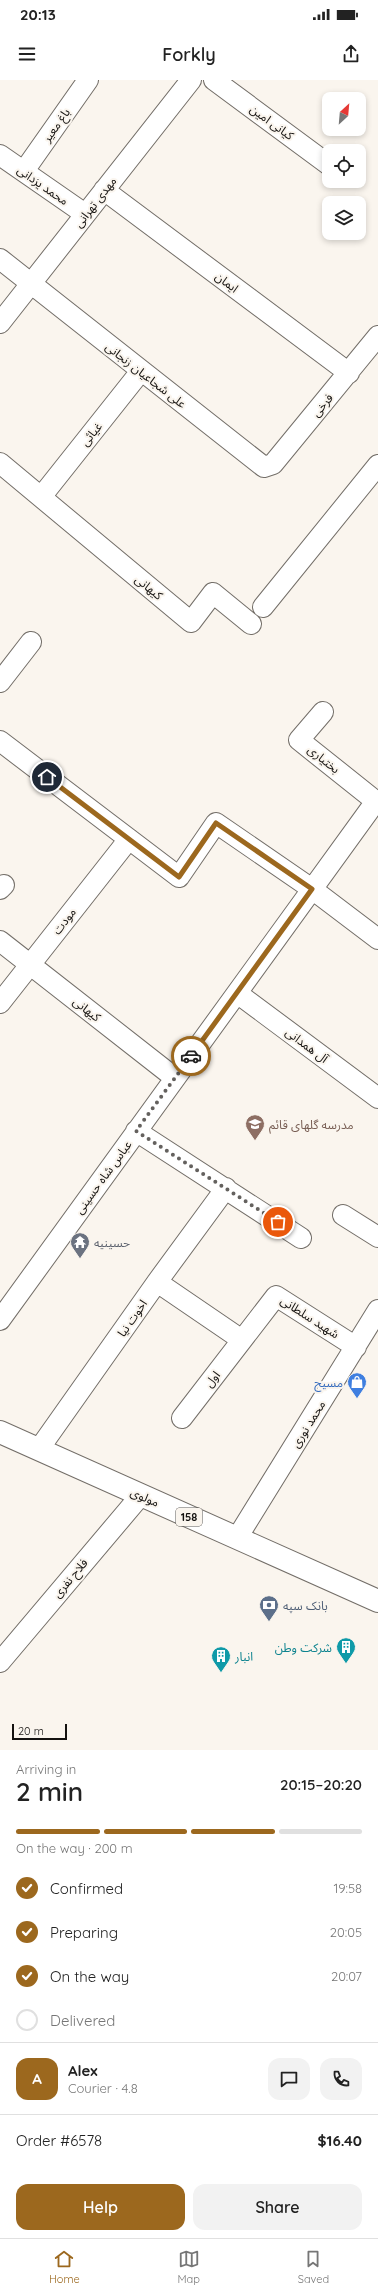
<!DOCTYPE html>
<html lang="en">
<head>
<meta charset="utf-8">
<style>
  :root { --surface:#fff; --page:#f2f2f2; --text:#222; --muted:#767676; --line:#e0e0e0; --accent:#9c681e }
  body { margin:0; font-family:Quicksand,"Noto Sans Arabic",sans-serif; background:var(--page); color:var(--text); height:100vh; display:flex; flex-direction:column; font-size:15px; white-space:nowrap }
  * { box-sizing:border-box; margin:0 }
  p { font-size:13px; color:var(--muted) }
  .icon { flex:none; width:22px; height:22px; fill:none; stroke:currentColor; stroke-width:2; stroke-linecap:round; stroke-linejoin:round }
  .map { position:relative; height:1670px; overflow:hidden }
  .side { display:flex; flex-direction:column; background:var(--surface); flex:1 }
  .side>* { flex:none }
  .needle { width:26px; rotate:26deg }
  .tools { position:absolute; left:322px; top:12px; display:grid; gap:8px }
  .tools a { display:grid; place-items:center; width:44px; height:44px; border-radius:8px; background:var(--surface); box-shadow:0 2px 6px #0003; font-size:20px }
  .scale { position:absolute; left:12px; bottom:10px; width:55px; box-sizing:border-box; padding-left:4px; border:2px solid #141210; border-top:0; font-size:11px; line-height:14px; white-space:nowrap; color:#141210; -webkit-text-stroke:3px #faf5ee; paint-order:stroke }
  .pin { position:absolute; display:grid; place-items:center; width:34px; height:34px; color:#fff; margin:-17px; border:2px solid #fff; border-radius:50%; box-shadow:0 1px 4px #0007 }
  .courier { position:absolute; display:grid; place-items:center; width:40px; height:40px; margin:-20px; border:3px solid #9c681e; border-radius:50%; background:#fff; color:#222; box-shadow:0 1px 5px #0007 }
  .head em { font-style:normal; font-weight:600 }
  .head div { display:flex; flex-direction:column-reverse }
  .head { display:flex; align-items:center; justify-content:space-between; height:68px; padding:0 16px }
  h1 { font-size:26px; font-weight:600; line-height:30px }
  .bar { display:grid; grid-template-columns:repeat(4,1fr); gap:6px 4px; align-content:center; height:48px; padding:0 16px }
  .bar i { height:5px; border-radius:3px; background:var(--line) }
  .bar .selected { background:var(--accent) }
  .bar p { grid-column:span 4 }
  .line { display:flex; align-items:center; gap:10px; padding:0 16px; border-top:1px solid var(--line) }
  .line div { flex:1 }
  .round { display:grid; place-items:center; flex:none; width:42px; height:42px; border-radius:12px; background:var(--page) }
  ol { padding:0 16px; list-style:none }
  li { display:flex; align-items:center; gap:12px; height:44px }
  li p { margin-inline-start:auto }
  li .icon { padding:4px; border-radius:50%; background:var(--accent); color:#fff; stroke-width:4 }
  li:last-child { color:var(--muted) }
  li i { width:22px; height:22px; border:2px solid var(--line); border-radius:50% }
  .action { display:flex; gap:8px; margin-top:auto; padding:8px 16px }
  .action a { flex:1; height:46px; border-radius:12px; background:var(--accent); color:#fff; font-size:16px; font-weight:600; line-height:46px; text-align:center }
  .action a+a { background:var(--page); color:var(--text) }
  .status { display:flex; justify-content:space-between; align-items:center; height:28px; padding:0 20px; background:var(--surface); direction:ltr }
  .status svg { height:11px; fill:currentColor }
  header { display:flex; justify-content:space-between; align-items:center; height:52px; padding:0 16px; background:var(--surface); font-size:18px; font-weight:600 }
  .menu { display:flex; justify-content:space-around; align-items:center; height:56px; border-top:1px solid var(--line); background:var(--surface); font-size:11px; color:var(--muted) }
  .menu a { display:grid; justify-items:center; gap:2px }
  .menu .selected { color:var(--accent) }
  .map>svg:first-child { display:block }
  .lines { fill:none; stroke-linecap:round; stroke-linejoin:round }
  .street-casing { stroke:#736e68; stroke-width:22 }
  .primary-casing { stroke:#736e68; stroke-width:24 }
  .street { stroke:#fff; stroke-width:20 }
  .primary { stroke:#fff; stroke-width:22 }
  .done { stroke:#64615e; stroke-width:4; stroke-dasharray:0 7.2 }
  .route { stroke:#9c681e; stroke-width:5 }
  .labels { text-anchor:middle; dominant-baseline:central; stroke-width:4; stroke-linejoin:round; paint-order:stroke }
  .shield { fill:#faf5ee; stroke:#595653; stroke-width:1 }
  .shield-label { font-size:11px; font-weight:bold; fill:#141210 }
  .street-label { font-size:12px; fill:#141210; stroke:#faf5ee }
  .education-label { font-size:12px; fill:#785e54; stroke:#faf5ee; text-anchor:start }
  .worship-label { font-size:12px; fill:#5b616d; stroke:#faf5ee; text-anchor:start }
  .shop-label { font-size:12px; fill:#366cbe; stroke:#faf5ee; text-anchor:end }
  .service-label { font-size:12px; fill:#4e5e75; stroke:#faf5ee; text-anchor:start }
  .culture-label { font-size:12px; fill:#0d838f; stroke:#faf5ee; text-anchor:end }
</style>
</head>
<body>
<div class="status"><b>20:13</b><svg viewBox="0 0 49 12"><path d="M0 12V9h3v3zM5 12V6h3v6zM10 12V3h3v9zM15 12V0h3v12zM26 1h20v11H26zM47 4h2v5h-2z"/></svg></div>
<header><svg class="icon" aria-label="menu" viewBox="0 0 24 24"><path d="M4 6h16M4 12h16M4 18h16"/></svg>Forkly<svg class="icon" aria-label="share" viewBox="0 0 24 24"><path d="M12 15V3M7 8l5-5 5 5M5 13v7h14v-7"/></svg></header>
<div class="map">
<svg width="378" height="1670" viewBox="0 0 378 1670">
  <rect width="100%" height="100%" fill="#faf5ee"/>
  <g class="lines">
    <g class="street-casing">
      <path id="street" d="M214 0 329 85
        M0 75 85 134
        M24 91 88 0
        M104 110 349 293
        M0 179 264 387 273 384 378 256
        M0 243 191 0
        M0 383 191 542 213 513 251 544
        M41 417 141 291
        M263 527 378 385
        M0 602 31 562
        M323 632 299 660 378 723
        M0 661 179 797 216 743 312 809 378 859
        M0 809 4 805
        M0 861 175 998
        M237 913 378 1018
        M0 923 129 759
        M136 1051 301 1158
        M343 1135 378 1157
        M157 1202 242 1260
        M0 1240 376 721
        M182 1338 276 1216 356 1267
        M39 1369 157 1202 226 1108
        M237 1458 378 1230
        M0 1582 141 1415"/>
    </g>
    <g class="primary-casing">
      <path id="primary" d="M0 1352 378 1521"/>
    </g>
    <use href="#street" class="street"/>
    <use href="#primary" class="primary"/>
  </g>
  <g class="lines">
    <path class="done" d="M191 976 136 1051 278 1142"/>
    <path class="route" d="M47 697 179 797 216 743 312 809 191 976"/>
  </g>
  <defs>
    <g id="school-pin" transform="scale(1)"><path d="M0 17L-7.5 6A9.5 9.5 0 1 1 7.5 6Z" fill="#8d6e63" stroke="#faf5ee"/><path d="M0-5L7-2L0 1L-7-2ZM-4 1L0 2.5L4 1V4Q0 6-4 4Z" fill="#fff"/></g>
    <g id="temple-pin" transform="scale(1)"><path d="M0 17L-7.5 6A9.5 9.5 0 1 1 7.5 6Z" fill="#6b7280" stroke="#faf5ee"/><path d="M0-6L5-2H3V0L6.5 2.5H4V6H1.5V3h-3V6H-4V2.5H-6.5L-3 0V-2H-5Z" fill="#fff"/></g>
    <g id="shop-pin" transform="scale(1)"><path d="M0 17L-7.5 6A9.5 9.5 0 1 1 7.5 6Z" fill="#3f7fe0" stroke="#faf5ee"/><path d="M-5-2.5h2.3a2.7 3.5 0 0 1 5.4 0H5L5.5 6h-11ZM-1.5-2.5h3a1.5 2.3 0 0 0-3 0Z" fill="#fff"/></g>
    <g id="bank-pin" transform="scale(1)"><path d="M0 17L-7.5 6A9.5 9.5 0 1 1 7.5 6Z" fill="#5c6f8a" stroke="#faf5ee"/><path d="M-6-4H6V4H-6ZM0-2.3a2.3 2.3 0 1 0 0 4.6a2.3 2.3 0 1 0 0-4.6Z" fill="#fff"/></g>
    <g id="building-pin" transform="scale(1)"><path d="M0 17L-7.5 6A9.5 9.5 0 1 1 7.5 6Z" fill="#0f9aa8" stroke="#faf5ee"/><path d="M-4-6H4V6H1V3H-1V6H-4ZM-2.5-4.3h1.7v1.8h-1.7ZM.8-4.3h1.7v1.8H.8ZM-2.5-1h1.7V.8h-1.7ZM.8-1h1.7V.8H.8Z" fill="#fff"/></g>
  </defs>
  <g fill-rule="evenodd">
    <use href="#school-pin" x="255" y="1044"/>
    <use href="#temple-pin" x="80" y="1162"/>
    <use href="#shop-pin" x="357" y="1302"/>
    <use href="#bank-pin" x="269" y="1525"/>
    <use href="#building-pin" x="346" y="1567"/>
    <use href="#building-pin" x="221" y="1576"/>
  </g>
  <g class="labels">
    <rect class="shield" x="176" y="1428" width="26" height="18" rx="3"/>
    <g class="shield-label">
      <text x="189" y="1437">158</text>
    </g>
    <g class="street-label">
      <text transform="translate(272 42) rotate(36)">کیانی امین</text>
      <text transform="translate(56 45) rotate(-55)">باغ معیر</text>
      <text transform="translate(43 105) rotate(35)">محمد یزدانی</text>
      <text transform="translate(95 122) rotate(-52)">مهدی تهرانی</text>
      <text transform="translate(227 202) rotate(37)">ایمان</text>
      <text transform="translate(146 295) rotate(38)">علی شجاعیان زنجانی</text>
      <text transform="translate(322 325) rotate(-50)">فرخی</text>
      <text transform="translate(91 354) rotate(-51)">غیاثی</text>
      <text transform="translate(149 507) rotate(39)">کیهانی</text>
      <text transform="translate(324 679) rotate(39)">بختیاری</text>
      <text transform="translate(64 841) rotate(-52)">مودت</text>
      <text transform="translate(87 929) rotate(38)">کیهانی</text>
      <text transform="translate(307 965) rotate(37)">آل همدانی</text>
      <text transform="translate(103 1097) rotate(-54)">عباس شاه حسینی</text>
      <text transform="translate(310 1237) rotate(33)">شهید سلطانی</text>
      <text transform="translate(132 1238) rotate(-55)">اخوت نیا</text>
      <text transform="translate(212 1299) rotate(-52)">اول</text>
      <text transform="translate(308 1344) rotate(-58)">محمد نوری</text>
      <text transform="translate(145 1417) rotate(24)">مولوی</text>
      <text transform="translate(70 1498) rotate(-50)">فلاح نفری</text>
    </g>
    <g class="education-label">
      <text x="269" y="1044">مدرسه گلهای قائم</text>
    </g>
    <g class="worship-label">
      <text x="94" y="1162">حسینیه</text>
    </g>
    <g class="shop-label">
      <text x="343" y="1302">مسیح</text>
    </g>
    <g class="service-label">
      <text x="283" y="1525">بانک سپه</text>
    </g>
    <g class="culture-label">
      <text x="332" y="1567">شرکت وطن</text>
      <text x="235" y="1576" text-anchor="start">انبار</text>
    </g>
  </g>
</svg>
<div class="tools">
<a><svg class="needle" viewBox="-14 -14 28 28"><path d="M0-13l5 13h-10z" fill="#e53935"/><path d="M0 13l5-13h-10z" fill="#767676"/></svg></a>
<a><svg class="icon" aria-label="locate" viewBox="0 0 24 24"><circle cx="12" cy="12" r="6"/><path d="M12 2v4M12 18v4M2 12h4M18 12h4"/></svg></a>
<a><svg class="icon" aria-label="layers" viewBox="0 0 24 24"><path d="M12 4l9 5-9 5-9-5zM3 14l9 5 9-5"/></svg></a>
</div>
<div class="scale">20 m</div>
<div class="pin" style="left:278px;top:1142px;background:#ea580c"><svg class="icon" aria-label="bag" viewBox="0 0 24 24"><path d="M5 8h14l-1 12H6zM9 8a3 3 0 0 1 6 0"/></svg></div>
<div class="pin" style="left:47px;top:697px;background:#1f2937"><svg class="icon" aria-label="home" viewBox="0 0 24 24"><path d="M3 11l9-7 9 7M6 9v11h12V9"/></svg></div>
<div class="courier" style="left:191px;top:976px"><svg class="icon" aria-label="car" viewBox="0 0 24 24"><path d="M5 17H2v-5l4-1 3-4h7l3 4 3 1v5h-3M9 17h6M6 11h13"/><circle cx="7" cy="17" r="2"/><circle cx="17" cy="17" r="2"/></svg></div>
</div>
<section class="side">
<div class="head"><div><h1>2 min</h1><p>Arriving in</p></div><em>20:15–20:20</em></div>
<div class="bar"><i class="selected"></i><i class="selected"></i><i class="selected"></i><i></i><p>On the way · 200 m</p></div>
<ol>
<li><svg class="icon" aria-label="check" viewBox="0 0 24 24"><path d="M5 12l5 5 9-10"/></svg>Confirmed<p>19:58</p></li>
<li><svg class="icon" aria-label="check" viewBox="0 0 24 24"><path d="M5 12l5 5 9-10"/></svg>Preparing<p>20:05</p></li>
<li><svg class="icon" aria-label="check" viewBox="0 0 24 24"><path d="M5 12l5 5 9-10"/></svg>On the way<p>20:07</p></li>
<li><i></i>Delivered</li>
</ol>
<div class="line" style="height:72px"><b class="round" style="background:var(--accent);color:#fff">A</b><div><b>Alex</b><p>Courier · 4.8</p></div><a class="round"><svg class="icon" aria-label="chat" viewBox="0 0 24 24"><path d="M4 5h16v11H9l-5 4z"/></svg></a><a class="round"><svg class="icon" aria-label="phone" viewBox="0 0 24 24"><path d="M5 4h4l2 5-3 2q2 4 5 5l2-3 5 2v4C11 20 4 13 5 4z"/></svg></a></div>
<div class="line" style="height:52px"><div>Order #6578</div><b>$16.40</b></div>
<div class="action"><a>Help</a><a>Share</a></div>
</section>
<nav class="menu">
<a class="selected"><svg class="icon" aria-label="home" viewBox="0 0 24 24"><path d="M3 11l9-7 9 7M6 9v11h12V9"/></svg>Home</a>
<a><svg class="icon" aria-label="map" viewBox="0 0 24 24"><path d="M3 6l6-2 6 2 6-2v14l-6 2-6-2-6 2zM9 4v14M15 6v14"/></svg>Map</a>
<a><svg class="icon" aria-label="saved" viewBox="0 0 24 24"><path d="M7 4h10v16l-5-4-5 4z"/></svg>Saved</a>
</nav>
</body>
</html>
